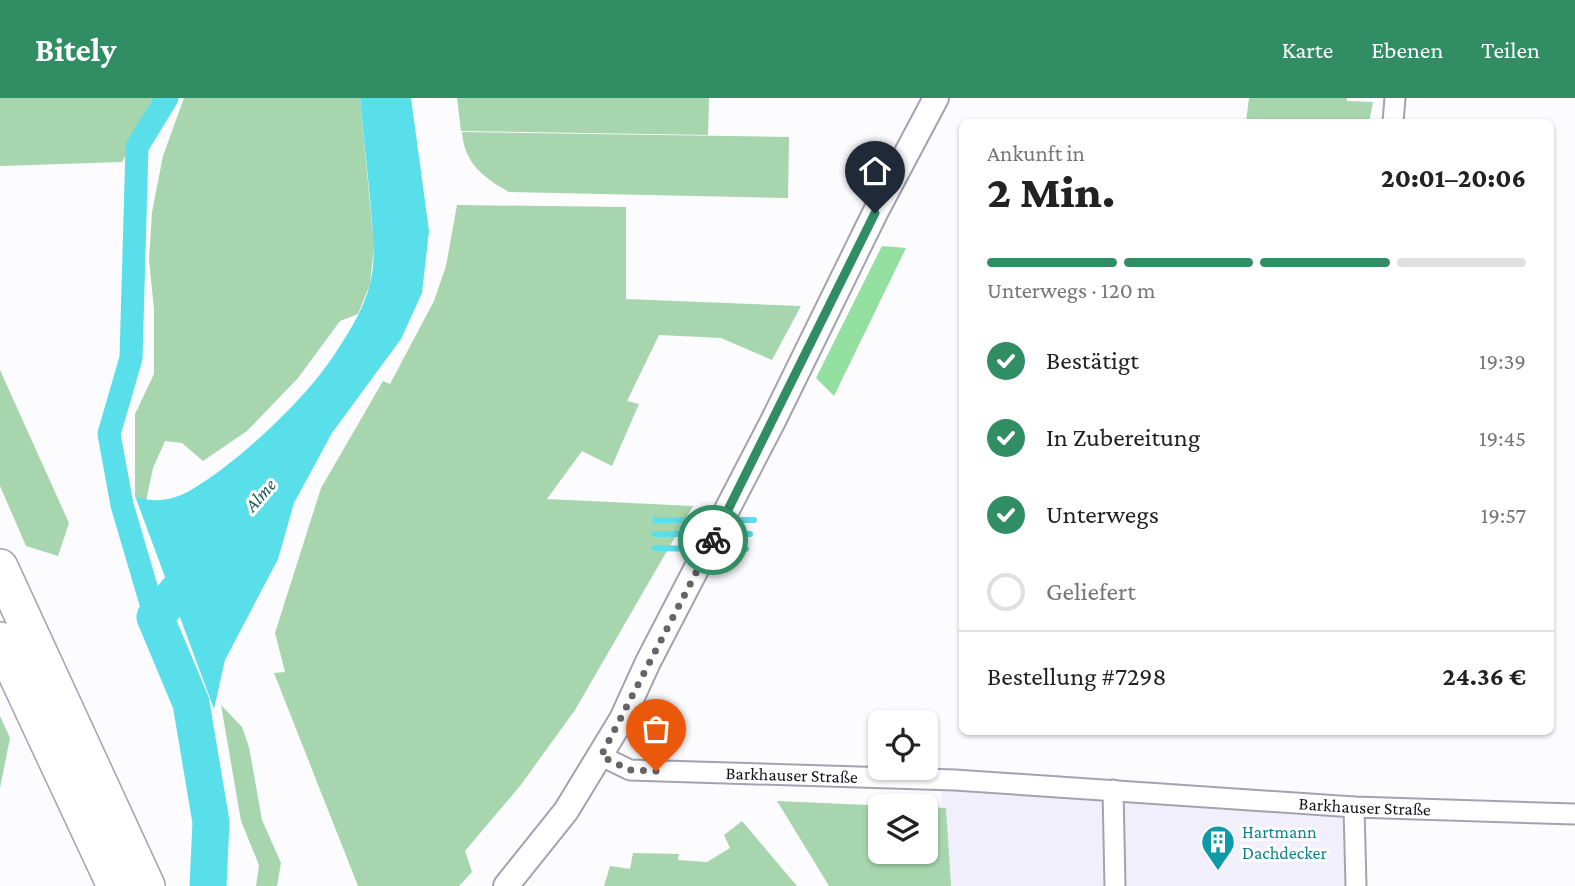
<!DOCTYPE html>
<html lang="de">
<head>
<meta charset="utf-8">
<style>
  :root { --surface:#fff; --page:#f2f2f2; --text:#222; --muted:#767676; --line:#e0e0e0; --accent:#318d64 }
  body { margin:0; font-family:"Crimson Pro",serif; background:var(--page); color:var(--text); height:100vh; display:flex; flex-direction:column; font-size:26px; white-space:nowrap }
  * { box-sizing:border-box; margin:0 }
  p { font-size:23px; color:var(--muted) }
  .icon { flex:none; width:38px; height:38px; fill:none; stroke:currentColor; stroke-width:2; stroke-linecap:round; stroke-linejoin:round }
  .map { position:relative; flex:1; overflow:hidden }
  .side { position:absolute; left:959px; top:21px; width:595px; height:616px; display:flex; flex-direction:column; background:var(--surface); border-radius:10px; box-shadow:0 2px 5px #0004 }
  .side>* { flex:none }
  .buttons { position:absolute; left:868px; top:612px; display:grid; gap:14px }
  .buttons a { display:grid; place-items:center; width:70px; height:70px; border-radius:10px; background:var(--surface); box-shadow:0 2px 5px #0004; font-size:35px }
  .pin { position:absolute; display:grid; place-items:center; width:60px; height:60px; color:#fff; margin:-72px -30px; border-radius:50% 50% 50% 0; rotate:-45deg; box-shadow:0 0 7px #0007 }
  .pin .icon { rotate:45deg }
  .courier { position:absolute; display:grid; place-items:center; width:70px; height:70px; margin:-35px; border:5px solid #318d64; border-radius:50%; background:#fff; color:#222; box-shadow:0 2px 9px #0007 }
  .summary em { font-style:normal; font-weight:800 }
  .summary div { display:flex; flex-direction:column-reverse }
  .summary { display:flex; align-items:center; justify-content:space-between; height:119px; padding:0 28px }
  h1 { font-size:46px; font-weight:800; line-height:52px }
  .bar { display:grid; grid-template-columns:repeat(4,1fr); gap:10px 7px; align-content:center; height:84px; padding:0 28px }
  .bar i { height:9px; border-radius:5px; background:var(--line) }
  .bar .active { background:var(--accent) }
  .bar p { grid-column:span 4 }
  .line { display:flex; align-items:center; gap:18px; padding:0 28px; border-top:2px solid var(--line) }
  .line div { flex:1 }
  ol { padding:0 28px; list-style:none }
  li { display:flex; align-items:center; gap:21px; height:77px }
  li p { margin-inline-start:auto }
  li .icon { padding:7px; border-radius:50%; background:var(--accent); color:#fff; stroke-width:4 }
  li:last-child { color:var(--muted) }
  li i { width:38px; height:38px; border:4px solid var(--line); border-radius:50% }
  header { display:flex; align-items:center; gap:42px; box-sizing:border-box; height:98px; padding:0 35px; background:var(--accent); color:#fff }
  header strong { font-size:33px }
  nav { display:flex; gap:38px; margin-inline-start:auto; font-size:24px }
  .map>svg:first-child { display:block }
  .industrial { fill:#f2effc }
  .green { fill:#a7d6ae }
  .forest { fill:#93dfa0 }
  .water { fill:#59dfea }
  .lines { fill:none; stroke-linecap:round; stroke-linejoin:round }
  .stream { stroke:#59dfea; stroke-width:6 }
  .canal { stroke:#59dfea; stroke-width:23 }
  .river { stroke:#59dfea; stroke-width:37 }
  .minor-casing { stroke:#a6a1b0; stroke-width:23 }
  .tertiary-casing { stroke:#a6a1b0; stroke-width:28 }
  .motorway-casing { stroke:#a6a1b0; stroke-width:38 }
  .minor { stroke:#fff; stroke-width:19 }
  .tertiary { stroke:#fff; stroke-width:24 }
  .motorway { stroke:#fff; stroke-width:35 }
  .done { stroke:#666468; stroke-width:7; stroke-dasharray:0 12.6 }
  .route { stroke:#318d64; stroke-width:9 }
  .labels { text-anchor:middle; dominant-baseline:central; stroke-width:6; stroke-linejoin:round; paint-order:stroke }
  .street-label { font-size:18px; fill:#151318; stroke:#fff }
  .culture-label { font-size:18px; fill:#0d838f; stroke:#fff; text-anchor:start }
  .water-label { font-size:19px; font-style:italic; fill:#225a5f; stroke:#fff }
</style>
</head>
<body>
<header>
<strong>Bitely</strong>
<nav><a>Karte</a><a>Ebenen</a><a>Teilen</a></nav>
</header>
<div class="map">
<svg width="1575" height="788" viewBox="0 0 1575 788">
  <rect width="100%" height="100%" fill="#fcfbfe"/>
  <path class="industrial" d="M940 683 1346 703 1350 788H947Z"/>
  <path class="green" d="M0 0H158L122 64 0 68Z
    M184 0H360L374 148 370 186 358 216 340 223 298 280 247 333 203 363 182 345 165 343 153 370 146 403 135 398V316L154 276V211L149 162 152 114 163 58Z
    M457 0H709L708 37 461 33Z
    M1249 0H1347V3L1373 4 1369 24H1246Z
    M462 34 789 39 788 100 509 94C484 80 464 65 462 34Z
    M457 107 626 109V201L801 208 772 262 721 240 659 237 627 303 639 306 612 368 582 353 547 401 693 408 575 612 520 688 465 753 472 774 459 788H358L274 575 285 574 275 535 321 390 383 283 390 286 434 203 446 168Z
    M0 272 69 425 58 458 26 448 0 388Z
    M221 607 242 629 249 649 262 722 281 765 277 788H256L259 767 241 723Z
    M0 618 10 640 0 690Z
    M777 703 915 709H880V754H926V709L946 710 951 788H829Z
    M742 723 797 788H604L610 768 630 771 633 755 679 756 678 762 707 764 730 750 724 737Z"/>
  <path class="forest" d="M882 148 906 150 834 298 816 280Z"/>
  <path class="water" d="M360 0H411L429 133 422 195 401 241 332 335 294 405 278 461 225 562 214 611 135 398C153 406 174 402 191 392 236 366 306 301 334 257 348 236 364 211 370 186 377 159 372 129 370 101 367 67 363 34 360 0Z"/>
  <g class="lines">
    <path class="stream" d="M655 422H714
      M728 422H754
      M655 436H706
      M721 436H750
      M655 450 699 451
      M713 451H746"/>
    <path class="canal" d="M155 519 122 407 109 336 131 260 137 49 167 0"/>
    <path class="river" d="M204 463 155 519 191 605 211 724 208 788"/>
    <g class="minor-casing">
      <g id="minor">
        <path d="M1393 24 1395 0"/>
        <path id="s1" d="M601 658 630 672 955 682 1354 709 1575 716"/>
        <path d="M1113 692 1115 788"/>
        <path d="M1354 709 1356 788"/>
      </g>
    </g>
    <g class="tertiary-casing">
      <path id="tertiary" d="M506 788 566 713 622 621 648 564 773 323 875 115 936 0"/>
    </g>
    <g class="motorway-casing">
      <path id="motorway" d="M0 469 147 788
        M0 542 115 788"/>
    </g>
    <use href="#minor" class="minor"/>
    <use href="#tertiary" class="tertiary"/>
    <use href="#motorway" class="motorway"/>
  </g>
  <g class="lines">
    <path class="done" d="M656 673 630 672 601 658 713 442"/>
    <path class="route" d="M713 442 875 115"/>
  </g>
  <defs>
    <g id="building-pin" transform="scale(1.75)"><path d="M0 17L-7.5 6A9.5 9.5 0 1 1 7.5 6Z" fill="#0f9aa8" stroke="#fff"/><path d="M-4-6H4V6H1V3H-1V6H-4ZM-2.5-4.3h1.7v1.8h-1.7ZM.8-4.3h1.7v1.8H.8ZM-2.5-1h1.7V.8h-1.7ZM.8-1h1.7V.8H.8Z" fill="#fff"/></g>
  </defs>
  <g fill-rule="evenodd">
    <use href="#building-pin" x="1218" y="744"/>
  </g>
  <g class="labels">
    <g class="street-label">
      <text stroke="none"><textPath href="#s1" startOffset="194">Barkhauser Straße</textPath></text>
      <text stroke="none"><textPath href="#s1" startOffset="768">Barkhauser Straße</textPath></text>
    </g>
    <g class="culture-label">
      <text x="1242" y="734">Hartmann<tspan x="1242" dy="21">Dachdecker</tspan></text>
    </g>
    <g class="water-label">
      <text transform="translate(260 397) rotate(-49)">Alme</text>
    </g>
  </g>
</svg>
<div class="buttons">
<a><svg class="icon" aria-label="locate" viewBox="0 0 24 24"><circle cx="12" cy="12" r="6"/><path d="M12 2v4M12 18v4M2 12h4M18 12h4"/></svg></a>
<a><svg class="icon" aria-label="layers" viewBox="0 0 24 24"><path d="M12 4l9 5-9 5-9-5zM3 14l9 5 9-5"/></svg></a>
</div>
<div class="pin" style="left:656px;top:673px;background:#ea580c"><svg class="icon" aria-label="bag" viewBox="0 0 24 24"><path d="M5 8h14l-1 12H6zM9 8a3 3 0 0 1 6 0"/></svg></div>
<div class="pin" style="left:875px;top:115px;background:#1f2937"><svg class="icon" aria-label="home" viewBox="0 0 24 24"><path d="M3 11l9-7 9 7M6 9v11h12V9"/></svg></div>
<div class="courier" style="left:713px;top:442px"><svg class="icon" aria-label="bike" viewBox="0 0 24 24"><circle cx="6" cy="16" r="4"/><circle cx="18" cy="16" r="4"/><path d="M6 16l4-8h5l3 8M10 8l3 8H6M13 5h3"/></svg></div>
<section class="side">
<div class="summary"><div><h1>2 Min.</h1><p>Ankunft in</p></div><em>20:01–20:06</em></div>
<div class="bar"><i class="active"></i><i class="active"></i><i class="active"></i><i></i><p>Unterwegs · 120 m</p></div>
<ol>
<li><svg class="icon" aria-label="check" viewBox="0 0 24 24"><path d="M5 12l5 5 9-10"/></svg>Bestätigt<p>19:39</p></li>
<li><svg class="icon" aria-label="check" viewBox="0 0 24 24"><path d="M5 12l5 5 9-10"/></svg>In Zubereitung<p>19:45</p></li>
<li><svg class="icon" aria-label="check" viewBox="0 0 24 24"><path d="M5 12l5 5 9-10"/></svg>Unterwegs<p>19:57</p></li>
<li><i></i>Geliefert</li>
</ol>
<div class="line" style="height:91px"><div>Bestellung #7298</div><b>24.36 €</b></div>
</section>
</div>
</body>
</html>
